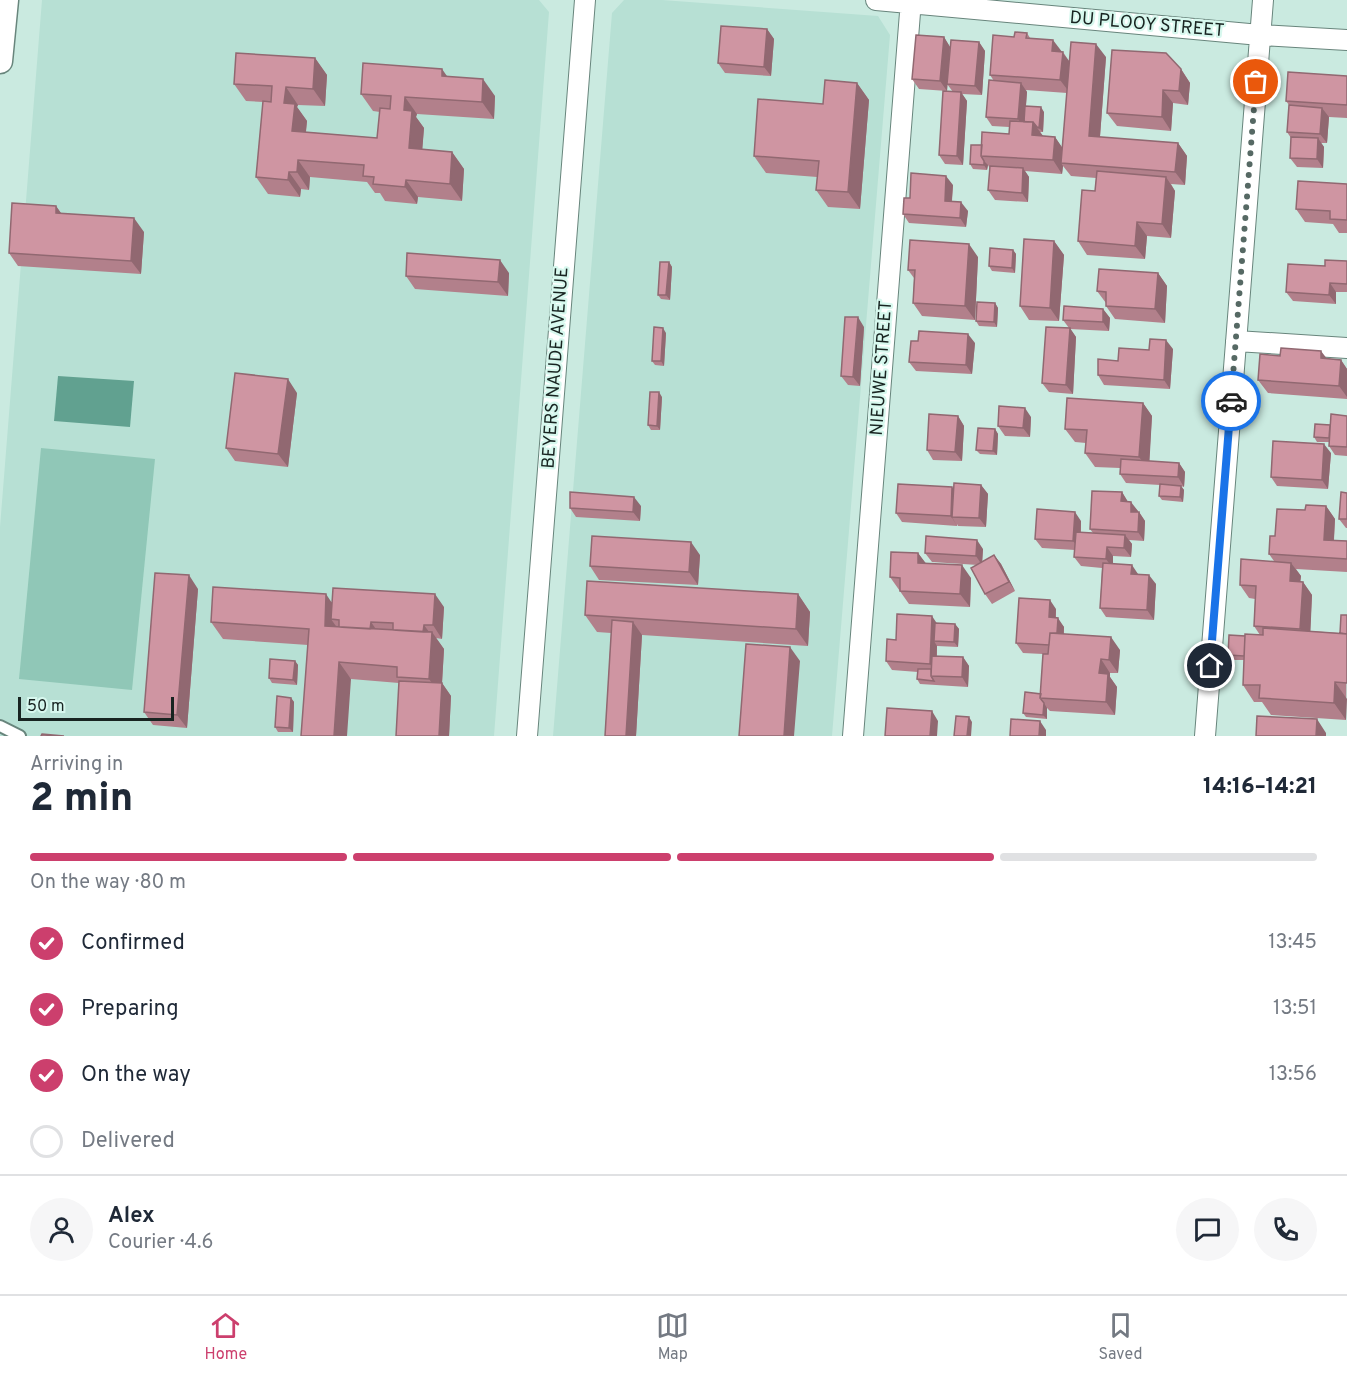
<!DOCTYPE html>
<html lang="en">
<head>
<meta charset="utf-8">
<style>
  :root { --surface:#fff; --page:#f6f6f7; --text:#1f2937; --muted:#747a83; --line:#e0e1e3; --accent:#cc3f6d }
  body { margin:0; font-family:Overpass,sans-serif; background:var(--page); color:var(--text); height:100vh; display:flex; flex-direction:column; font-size:22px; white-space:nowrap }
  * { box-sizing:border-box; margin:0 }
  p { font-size:20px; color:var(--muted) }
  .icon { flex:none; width:33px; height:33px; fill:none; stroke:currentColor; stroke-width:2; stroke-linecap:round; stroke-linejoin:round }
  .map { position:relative; height:736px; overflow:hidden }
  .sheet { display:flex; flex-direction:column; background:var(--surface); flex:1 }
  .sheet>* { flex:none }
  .scale { position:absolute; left:18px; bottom:15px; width:156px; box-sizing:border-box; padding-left:6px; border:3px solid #182421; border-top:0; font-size:16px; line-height:21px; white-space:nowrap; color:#182421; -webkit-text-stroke:4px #d7f8ee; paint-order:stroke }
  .pin { position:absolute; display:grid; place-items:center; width:51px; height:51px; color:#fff; margin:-26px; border:3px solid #fff; border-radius:50%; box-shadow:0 2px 6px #0007 }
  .courier { position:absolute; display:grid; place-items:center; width:60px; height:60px; margin:-30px; border:4px solid #1a73e8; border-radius:50%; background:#fff; color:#222; box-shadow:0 2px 8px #0007 }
  .headline em { font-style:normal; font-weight:800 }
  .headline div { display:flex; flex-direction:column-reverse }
  .headline { display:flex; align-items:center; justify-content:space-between; height:102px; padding:0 30px }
  h1 { font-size:39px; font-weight:800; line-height:45px }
  .bar { display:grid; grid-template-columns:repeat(4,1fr); gap:9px 6px; align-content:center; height:72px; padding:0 30px }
  .bar i { height:8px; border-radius:4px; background:var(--line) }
  .bar .current { background:var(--accent) }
  .bar p { grid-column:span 4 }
  .line { display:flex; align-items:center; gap:15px; padding:0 30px; border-top:2px solid var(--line) }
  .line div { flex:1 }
  .round { display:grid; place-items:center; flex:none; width:63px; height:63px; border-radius:32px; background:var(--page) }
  ol { padding:0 30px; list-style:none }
  li { display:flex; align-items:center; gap:18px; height:66px }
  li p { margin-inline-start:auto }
  li .icon { padding:6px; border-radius:50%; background:var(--accent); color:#fff; stroke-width:4 }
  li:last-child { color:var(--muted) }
  li i { width:33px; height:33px; border:3px solid var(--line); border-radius:50% }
  .menu { display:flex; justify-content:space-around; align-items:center; height:84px; border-top:2px solid var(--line); background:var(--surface); font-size:16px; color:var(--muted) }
  .menu a { display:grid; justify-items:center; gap:3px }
  .menu .current { color:var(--accent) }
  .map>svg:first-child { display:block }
  .built { fill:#b7e0d4 }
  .green { fill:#90c7b7 }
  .water { fill:#61a190 }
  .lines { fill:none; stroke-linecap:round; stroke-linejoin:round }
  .service-casing { stroke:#68857c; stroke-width:14 }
  .minor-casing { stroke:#68857c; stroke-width:22 }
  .tertiary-casing { stroke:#68857c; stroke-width:27 }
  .service { stroke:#fff; stroke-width:10 }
  .minor { stroke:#fff; stroke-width:20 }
  .tertiary { stroke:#fff; stroke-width:24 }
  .wall { fill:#b2808b; fill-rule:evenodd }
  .shaded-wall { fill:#916871 }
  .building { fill:#cf95a2; stroke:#916871; stroke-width:1.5 }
  .done { stroke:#566964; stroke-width:6; stroke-dasharray:0 10.8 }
  .route { stroke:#1a73e8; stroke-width:8 }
  .labels { text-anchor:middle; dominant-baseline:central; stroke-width:4.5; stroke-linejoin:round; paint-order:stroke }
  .street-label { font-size:18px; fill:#182421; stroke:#d7f8ee }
</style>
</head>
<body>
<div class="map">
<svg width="1347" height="736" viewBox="0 0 1347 736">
  <rect width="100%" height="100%" fill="#caeae0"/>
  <path class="built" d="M42 0H539L549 12 494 736H0V527Z
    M624 0H662L878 16 890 35 832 736H553L612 13Z"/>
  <path class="green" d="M41 448 155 459 132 690 19 679Z"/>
  <path class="water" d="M58 376 134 381 130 427 54 421Z"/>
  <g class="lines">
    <g class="service-casing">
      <path id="service" d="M0 726 20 736"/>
    </g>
    <g class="minor-casing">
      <path id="minor" d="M876 0 1260 35 1347 40
        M1236 341 1347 348
        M527 736 585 0
        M853 736 911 0
        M1205 736 1263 0"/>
    </g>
    <g class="tertiary-casing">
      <path id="tertiary" d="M0 61 6 0"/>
    </g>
    <use href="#service" class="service"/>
    <use href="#minor" class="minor"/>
    <use href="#tertiary" class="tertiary"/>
  </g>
  <path class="wall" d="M767 29 774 39 771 76 725 73 718 63Z
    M1027 33 1030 38 1063 52 1069 61 1106 57 1100 137 1178 143 1187 156 1185 185 1171 184 1175 191 1171 238 1147 236 1145 259 1087 255 1078 241 1095 191 1096 178 1071 176 1063 166 1062 174 1025 171 1029 177 1028 202 995 200 988 190 990 169 988 165 987 170 973 169 970 164 982 145 1009 134V127L992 126 986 117 994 81 990 75 1014 37ZM1026 90 1067 93 1062 148 1055 137 1043 136 1040 132H1043L1044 112 1026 106 1027 92Z
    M944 37 950 47 947 91 919 89 912 79Z
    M979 42 985 51 982 95 962 94 967 101 963 165 945 164 939 155 953 92 947 84Z
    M315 58 327 75 325 106 298 105 297 107 307 121 306 132 377 138 380 112 373 111 361 94 448 77 495 96 494 119 417 114 416 117 424 128 422 150 452 152 464 169 462 201 418 197 417 204 385 201 380 193H375L367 182 310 177 309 190 301 189 300 197 268 194 256 177 263 102 246 101 234 84Z
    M1181 69 1190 83 1188 105 1173 103 1171 131 1117 126 1107 113Z
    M1347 76V118L1329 117 1327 143H1321L1324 147 1323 168 1297 167 1290 158 1291 138 1287 132 1289 105 1286 101Z
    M857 83 869 100 860 209 828 207 816 190 817 177 766 173 754 156Z
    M1347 184V233H1339L1333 224 1305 222 1296 209Z
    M953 185 952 201 968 211 966 227 909 223 903 214 910 198Z
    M56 206 61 213 144 232 141 274 18 266 9 253Z
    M1054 241 1064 255 1059 321 1029 320 1020 306Z
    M1013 250 1016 254 1015 273 992 271 989 266Z
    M978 257 975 320 922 316 913 303 914 278 908 270Z
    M1347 261V292H1336V304L1293 301 1286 292 1325 266Z
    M669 262 672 267 670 300 661 299 658 295Z
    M509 273 508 296 415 289 406 276Z
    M1158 273 1167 286 1165 323 1115 319 1106 306V303L1097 291Z
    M995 303 998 308 997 327 979 326 976 321Z
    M1103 309 1110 318 1109 331 1070 329 1076 337 1073 394 1049 392 1042 383 1069 328 1063 320Z
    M864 327 860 386 848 385 841 376Z
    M666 333 664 366 655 365 652 361Z
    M975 343 972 374 916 371 909 362Z
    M1173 349 1170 389 1104 385 1098 375 1118 361 1149 350Z
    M1327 359 1341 360 1347 369V399L1268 393 1258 380Z
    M297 393 288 467 235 461 226 448Z
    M662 397 660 430H651L648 425Z
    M1143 403 1152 416 1149 461 1179 463 1185 472 1184 487 1181 486 1184 490 1183 502 1162 500 1159 496 1160 485 1126 483 1120 474V468L1095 467 1085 453 1086 443 1075 442 1065 429Z
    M958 416 964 426 962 461 933 460 927 450Z
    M1347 416V456L1335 455 1329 446V442H1317L1314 437 1330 425Z
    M1031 417 1030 437 1005 436 998 426Z
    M995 429 998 434 997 455 980 454 976 450Z
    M1331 453 1328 489 1277 486 1271 477Z
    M981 485 988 494 986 527 958 526 957 524V526L902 522 896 513 954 489Z
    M1122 492 1128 502 1138 511V512H1139L1145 521 1144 541 1129 540 1132 544 1131 557 1113 556V564L1138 574 1156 584 1154 620 1106 617 1100 608 1102 568 1081 566 1074 557 1075 550 1042 548 1035 539 1081 521V532L1093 533 1090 529Z
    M1347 493V528H1346L1339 519Z
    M641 506 640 521 576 517 570 508Z
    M1326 506 1335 519 1334 540 1347 541V572L1296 569 1301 576 1300 582H1303L1312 595 1310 631 1340 633 1347 615 1346 720 1271 715 1262 702H1254L1243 685 1244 660H1231L1228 655 1245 636 1260 635 1254 626 1255 599 1249 598 1240 585 1274 561 1269 554 1275 536 1305 510Z
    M983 549 982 562 994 555 1001 564 1015 591 992 604 985 594 978 565 932 562 925 553Z
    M918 553 925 563 971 578 970 607 909 604 890 577Z
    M700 555 698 585 599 580 590 566Z
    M198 589 187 728 153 725 144 712Z
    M798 594 810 612 808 646 642 635 636 736H605L611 633 597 632 585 615Z
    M332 602 444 607 442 639 436 638 444 649 442 683 451 696 449 736H396L399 683 351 679 308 645 223 639 211 622Z
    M1056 609V618L1064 627V634L1120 650 1118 673H1110V677L1117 687 1115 715 1050 711 1047 708V719L1026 717 1023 713 1041 694 1043 654 1023 653 1016 643Z
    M937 623 955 624 959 629 958 647 937 646V656L963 657 969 666 968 687 920 684 917 679 918 672 892 670 886 661 896 640Z
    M295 661 298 665 297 685 272 683 269 678Z
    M291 698 294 702 293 732H278L275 727Z"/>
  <path class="shaded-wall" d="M767 29 774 39 771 76 764 67Z
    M944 37 950 47 947 91 940 81Z
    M1053 40 1072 65 1070 93 1060 80 1052 51Z
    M979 42 985 51 982 95 975 86Z
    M1096 44 1106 57 1099 149 1089 136Z
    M315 58 327 75 325 106 313 89Z
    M442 69 454 86 442 76Z
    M1181 69 1190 83 1188 105 1179 91Z
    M483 79 495 96 494 119 482 102Z
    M857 83 869 100 860 209 848 192Z
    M1021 83 1027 92 1024 128 1018 119Z
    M286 87 298 105 297 107 307 121 304 148 292 131 284 103Z
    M1163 90 1173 103 1171 131 1162 117Z
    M961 92 967 101 963 165 957 156Z
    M405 97 417 114 416 117 424 128 421 166 409 148 404 110Z
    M1041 107 1044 112 1043 132 1039 128Z
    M1322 108 1329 117 1327 143 1320 134Z
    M1033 122 1043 136 1032 135Z
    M1055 137 1064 150 1061 163 1063 166 1062 174 1053 160Z
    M1318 138 1324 147 1323 168 1317 159Z
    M1178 143 1187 156 1185 185 1175 172Z
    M452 152 464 169 462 201 450 184Z
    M298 160 310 177 309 190 297 172Z
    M984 161 988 165 987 170 984 165Z
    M1023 168 1029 177 1028 202 1022 193Z
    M289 172 301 189 300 197 288 180Z
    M946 176 953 185 951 210 945 201Z
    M1166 177 1175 191 1171 238 1162 224Z
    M406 180 418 197 417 204 405 187Z
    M961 202 968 211 966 227 960 218Z
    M56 206 65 219 56 213Z
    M134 218 144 232 141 274 131 261Z
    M1137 222 1147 236 1145 259 1135 246Z
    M1054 241 1064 255 1059 321 1050 308Z
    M969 244 978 257 975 320 965 306Z
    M1013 250 1016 254 1015 273 1012 268Z
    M500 260 509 273 508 296 498 282Z
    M669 262 672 267 670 300 666 295Z
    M1158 273 1167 286 1165 323 1155 309Z
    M1330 283 1336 292V304L1329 295Z
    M995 303 998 308 997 327 994 322Z
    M1103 309 1110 318 1109 331 1103 322Z
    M858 317 864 327 860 386 853 377Z
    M663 328 666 333 664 366 661 361Z
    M1070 328 1076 337 1073 394 1066 385Z
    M968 334 975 343 972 374 966 365Z
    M1166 340 1173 349 1170 389 1164 380Z
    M1321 351 1331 364 1321 358Z
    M1341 360 1347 369V397L1339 386Z
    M288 379 297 393 288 467 278 454Z
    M659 392 662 397 660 430 657 426Z
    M1143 403 1152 416 1149 470 1139 457Z
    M1025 408 1031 417 1030 437 1023 428Z
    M958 416 964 426 962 461 955 452Z
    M995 429 998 434 997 455 993 451Z
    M1324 444 1331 453 1328 489 1322 480Z
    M1179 463 1185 472 1184 487 1178 477Z
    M981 485 988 494 986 527 979 518Z
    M1181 486 1184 490 1183 502 1180 497Z
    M952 487 959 496 952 517 957 526 951 516Z
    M1122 492 1128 502 1121 501Z
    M634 497 641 506 640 521 633 512Z
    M1131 502 1138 511 1137 521 1131 512Z
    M1326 506 1335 519 1333 553 1324 540Z
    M1075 512 1081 521 1080 550 1073 541Z
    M1139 512 1145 521 1144 541 1138 532Z
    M1125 535 1132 544 1131 557 1124 548Z
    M977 540 983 549 982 565 976 556Z
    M691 542 700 555 698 585 689 572Z
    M1107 547 1113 556V569L1106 559Z
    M918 553 928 566 918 563Z
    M994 555 1001 564 1015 591 1009 582Z
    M1291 563 1301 576 1299 595 1290 581Z
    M962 565 971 578 970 607 960 594Z
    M1132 565 1138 574H1131Z
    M189 575 198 589 187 728 177 715Z
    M1149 575 1156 584 1154 620 1147 610Z
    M1303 582 1312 595 1310 642 1300 629Z
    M326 594 338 612 331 619 338 629 325 626Z
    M435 594 444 607 442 639 433 625Z
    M798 594 810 612 808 646 796 629Z
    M1050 600 1056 609 1055 626 1049 617Z
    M932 616 938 625 934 641 937 646 936 671H935L930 664Z
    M1058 618 1064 627 1063 644 1057 635Z
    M371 622 380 635 370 632Z
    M633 622 642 635 636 736H626Z
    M955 624 959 629 958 647 954 642Z
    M424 625 432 636V632L444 649 442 683 451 696 449 736H439L441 696 429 679 423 635Z
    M1111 637 1120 650 1118 673 1109 660Z
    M790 647 800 661 794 736H784Z
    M963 657 969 666 968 687 962 677Z
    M1101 659 1110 673V677L1117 687 1115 715 1106 702 1099 673Z
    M295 661 298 665 297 685 293 680Z
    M339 662 351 679 347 736H334Z
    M1335 682 1347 699 1346 720 1334 703Z
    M291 698 294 702 293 732 289 728Z
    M1044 703 1047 708V719L1043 715Z
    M932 711 938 721 937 736H930Z
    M969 717 972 722 971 736H967Z
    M1317 719 1326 733V736H1316Z
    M1040 721 1046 730V736H1039Z"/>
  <path class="building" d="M721 26 767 29 764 67 718 63Z
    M1015 32 1027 33 1026 38 1053 40 1052 51 1063 52 1060 80 990 75 993 35 1014 37Z
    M916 35 944 37 940 81 912 79Z
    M951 40 979 42 975 86 947 84Z
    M1071 42 1096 44 1089 136 1178 143 1175 172 1061 163Z
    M1112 50 1166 53 1181 69 1179 91 1163 90 1162 117 1107 113Z
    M236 53 315 58 313 89 286 87 284 103 295 104 292 131 377 138 380 108 390 109 391 96 361 94 363 63 442 69V76L483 79 482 102 405 97 404 110 412 111 409 148 452 152 450 184 406 180 405 187 373 184 374 177 363 176 364 165 298 160 297 172H289L288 180 256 177 263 101 271 102 272 86 234 84Z
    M1288 72 1347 76V105L1286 101Z
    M825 80 857 83 848 192 816 190 819 161 754 156 758 99 823 104Z
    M989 80 1021 83 1018 119 986 117Z
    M943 91 961 92 957 156 939 155Z
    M1289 105 1322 108 1320 134 1287 132Z
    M1025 106 1041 107 1039 128 1037 127 1033 122H1024Z
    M1010 121 1033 122 1032 135 1055 137 1053 160 981 156 982 132 1009 134Z
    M1291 137 1318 138 1317 159 1290 158Z
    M971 145H982L981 156 984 161V165L970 164Z
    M990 166 1023 168 1022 193 988 190Z
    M1097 171 1166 177 1162 224 1137 222 1135 246 1078 241 1082 190 1095 191Z
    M911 173 946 176 945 201 961 202 960 218 903 214 904 198H910Z
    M1298 181 1347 184V220L1330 219V211L1296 209Z
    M12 203 56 206V213L134 218 131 261 9 253Z
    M1024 239 1054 241 1050 308 1020 306Z
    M910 240 969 244 965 306 913 303 915 270H908Z
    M990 248 1013 250 1012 268 989 266Z
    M407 253 500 260 498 282 406 276Z
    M1325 260 1347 261V284L1330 283 1329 295 1286 292 1288 264 1325 266Z
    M660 262H669L666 295H658Z
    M1099 269 1158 273 1155 309 1106 306V292L1097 291Z
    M977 302 995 303 994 322 976 321Z
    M1064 306 1103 309V322L1063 320Z
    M845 317H858L853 377 841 376Z
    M654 327 663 328 661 361H652Z
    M1046 327 1070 328 1066 385 1042 383Z
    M919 331 968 334 966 365 909 362 911 341H918Z
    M1150 339 1166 340 1164 380 1098 375V359L1118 361 1119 348 1149 350Z
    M1281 348 1321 351V358L1341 360 1339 386 1258 380 1260 354 1280 356Z
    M235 373 288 379 278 454 226 448Z
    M650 392H659L657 426 648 425Z
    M1067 398 1143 403 1139 457 1085 453 1087 430 1065 429Z
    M999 406 1025 408 1023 428 998 426Z
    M929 414 958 416 955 452 927 450Z
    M1331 414 1347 416V447L1329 446Z
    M1315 424 1330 425 1329 438 1314 437Z
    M978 428 995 429 993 451 976 450Z
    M1273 441 1324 444 1322 480 1271 477Z
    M1121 459 1179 463 1178 477 1120 474Z
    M954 483 981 485 979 518 952 517Z
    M898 484 952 487 951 516 896 513Z
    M1160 484 1181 486 1180 497 1159 496Z
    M1092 491 1122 492 1121 501 1131 502V512H1139L1138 532 1090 529Z
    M570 492 634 497 633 512 570 508Z
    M1341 492 1347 493V519H1339Z
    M1306 505 1326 506 1324 540 1347 541V559L1269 554 1270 536H1275L1277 509 1305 510Z
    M1037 509 1075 512 1073 541 1035 539Z
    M1076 532 1125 535 1124 548 1107 547 1106 559 1074 557Z
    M592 536 691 542 689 572 590 566Z
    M926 536 977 540 976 556 925 553Z
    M891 552 918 553V563L962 565 960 594 900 591V578L890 577Z
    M994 555 1009 582 985 594 971 568Z
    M1241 559 1291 563 1290 581 1303 582 1300 629 1254 626 1256 586 1240 585Z
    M1103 563 1132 565 1131 574 1149 575 1147 610 1100 608Z
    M155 573 189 575 177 715 144 712Z
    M587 581 798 594 796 629 585 615Z
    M213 587 326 594 325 626 432 632 429 679 397 677V667L339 662 334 736H301L309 629 211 622Z
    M333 588 435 594 433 625H424L423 632 393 630V623L371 622 370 629 339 627V620L331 619Z
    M1019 598 1050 600 1049 617 1058 618 1057 633H1050L1049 645 1016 643Z
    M897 614 932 616 930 664 886 661 887 639 896 640Z
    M1341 615H1347V634L1340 633Z
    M612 620 633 622 626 736H605Z
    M935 623 955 624 954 642 934 641Z
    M1263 628 1347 634V683L1335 682 1334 703 1259 698 1260 685H1243L1245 634 1263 635Z
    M1050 633 1111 637 1109 660 1101 659 1099 673 1108 674 1106 702 1040 698 1043 654H1048Z
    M1229 635 1245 636 1244 656 1228 655Z
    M746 644 790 647 784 736H739Z
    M932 656 963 657 962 677 931 676Z
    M270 659 295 661 293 680 269 678Z
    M918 669H931V676L934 681 917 679Z
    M399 681 442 683 439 736H396Z
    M1025 692 1041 694 1040 698 1044 703 1043 715 1023 713Z
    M277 696 291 698 289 728 275 727Z
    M887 708 932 711 930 736H885Z
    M956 716 969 717 967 736H954Z
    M1257 716 1317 719 1316 736H1256Z
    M1011 719 1040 721 1039 736H1010Z
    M42 734 64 736H41Z"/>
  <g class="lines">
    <path class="done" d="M1231 401 1256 82"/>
    <path class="route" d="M1210 666 1231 401"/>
  </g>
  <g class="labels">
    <g class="street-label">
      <text transform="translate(1147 25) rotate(5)">DU PLOOY STREET</text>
      <text transform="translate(556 368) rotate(-86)">BEYERS NAUDE AVENUE</text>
      <text transform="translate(882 368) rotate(-86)">NIEUWE STREET</text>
    </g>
  </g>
</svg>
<div class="scale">50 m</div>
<div class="pin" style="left:1256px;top:82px;background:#ea580c"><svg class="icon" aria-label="bag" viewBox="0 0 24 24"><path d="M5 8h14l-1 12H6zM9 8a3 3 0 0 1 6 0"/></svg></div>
<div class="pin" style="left:1210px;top:666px;background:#1f2937"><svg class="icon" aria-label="home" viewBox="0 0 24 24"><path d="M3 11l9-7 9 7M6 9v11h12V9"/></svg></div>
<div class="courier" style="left:1231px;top:401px"><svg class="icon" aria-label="car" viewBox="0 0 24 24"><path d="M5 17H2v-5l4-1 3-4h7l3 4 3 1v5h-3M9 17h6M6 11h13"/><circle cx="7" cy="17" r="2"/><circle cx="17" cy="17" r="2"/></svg></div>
</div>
<section class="sheet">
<div class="headline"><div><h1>2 min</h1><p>Arriving in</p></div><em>14:16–14:21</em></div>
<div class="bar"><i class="current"></i><i class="current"></i><i class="current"></i><i></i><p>On the way · 80 m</p></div>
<ol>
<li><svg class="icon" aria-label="check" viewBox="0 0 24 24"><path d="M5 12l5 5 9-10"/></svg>Confirmed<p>13:45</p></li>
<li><svg class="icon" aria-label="check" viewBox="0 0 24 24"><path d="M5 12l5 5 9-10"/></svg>Preparing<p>13:51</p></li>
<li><svg class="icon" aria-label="check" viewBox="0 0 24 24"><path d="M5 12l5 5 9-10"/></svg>On the way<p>13:56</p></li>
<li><i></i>Delivered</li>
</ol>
<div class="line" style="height:108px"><a class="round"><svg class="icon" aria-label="person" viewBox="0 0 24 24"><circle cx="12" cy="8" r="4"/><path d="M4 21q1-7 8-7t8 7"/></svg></a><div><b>Alex</b><p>Courier · 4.6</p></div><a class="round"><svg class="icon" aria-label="chat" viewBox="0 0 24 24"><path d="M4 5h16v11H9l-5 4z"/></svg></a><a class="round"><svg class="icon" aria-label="phone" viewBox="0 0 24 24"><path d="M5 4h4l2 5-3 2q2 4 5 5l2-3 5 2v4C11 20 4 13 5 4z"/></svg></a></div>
</section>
<nav class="menu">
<a class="current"><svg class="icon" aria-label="home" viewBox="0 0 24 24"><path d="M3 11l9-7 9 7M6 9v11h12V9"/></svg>Home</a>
<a><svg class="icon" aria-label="map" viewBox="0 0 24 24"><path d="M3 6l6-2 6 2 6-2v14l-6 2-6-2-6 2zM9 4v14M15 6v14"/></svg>Map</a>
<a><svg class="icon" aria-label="saved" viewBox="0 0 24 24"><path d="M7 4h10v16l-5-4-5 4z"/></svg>Saved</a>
</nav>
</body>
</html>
